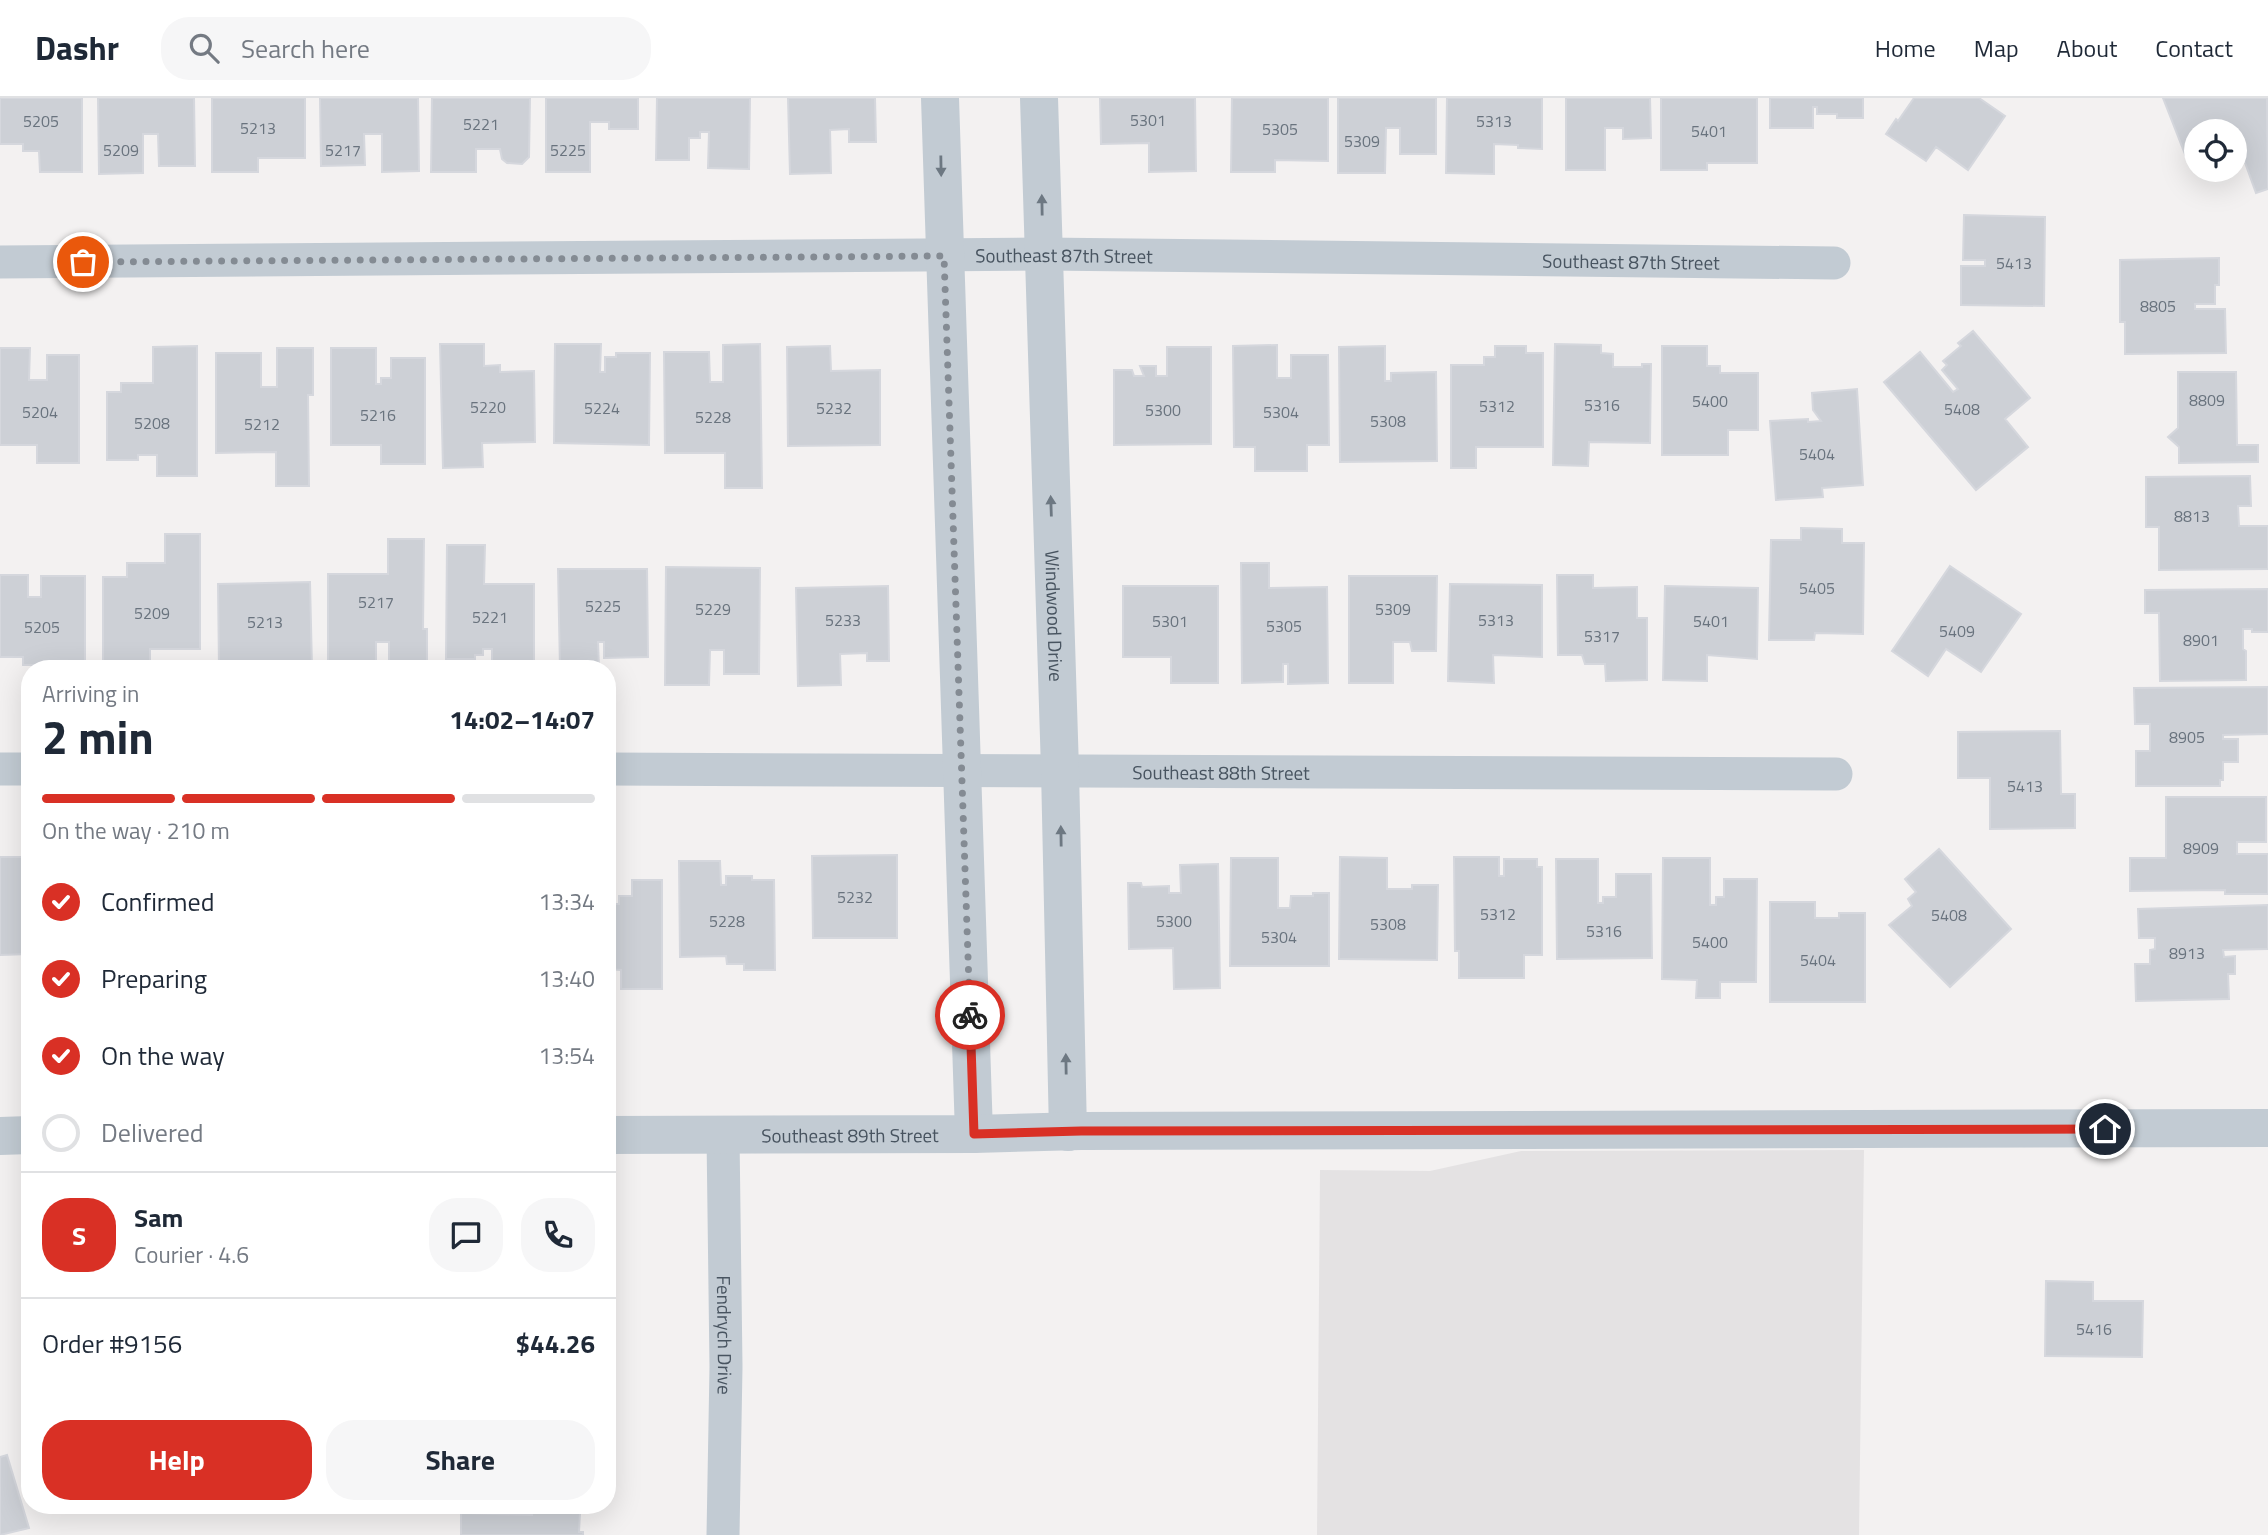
<!DOCTYPE html>
<html lang="en">
<head>
<meta charset="utf-8">
<style>
  :root { --surface:#fff; --page:#f6f6f7; --text:#1f2937; --muted:#747a83; --line:#e0e1e3; --accent:#d93025 }
  body { margin:0; font-family:"Titillium Web",sans-serif; background:var(--page); color:var(--text); height:100vh; display:flex; flex-direction:column; font-size:26px; white-space:nowrap }
  * { box-sizing:border-box; margin:0 }
  p { font-size:23px; color:var(--muted) }
  .icon { flex:none; width:38px; height:38px; fill:none; stroke:currentColor; stroke-width:2; stroke-linecap:round; stroke-linejoin:round }
  .map { position:relative; flex:1; overflow:hidden }
  .side { position:absolute; left:21px; top:562px; width:595px; height:854px; display:flex; flex-direction:column; background:var(--surface); border-radius:28px; box-shadow:0 7px 28px #0002 }
  .side>* { flex:none }
  .fabs { position:absolute; left:2184px; top:21px; display:grid; gap:14px }
  .fabs a { display:grid; place-items:center; width:63px; height:63px; border-radius:50%; background:var(--surface); box-shadow:0 7px 28px #0002; font-size:35px }
  .pin { position:absolute; display:grid; place-items:center; width:60px; height:60px; color:#fff; margin:-30px; border:4px solid #fff; border-radius:50%; box-shadow:0 2px 7px #0007 }
  .courier { position:absolute; display:grid; place-items:center; width:70px; height:70px; margin:-35px; border:5px solid #d93025; border-radius:50%; background:#fff; color:#222; box-shadow:0 2px 9px #0007 }
  .head em { font-style:normal; font-weight:700 }
  .head div { display:flex; flex-direction:column-reverse }
  .head { display:flex; align-items:center; justify-content:space-between; height:119px; padding:0 21px }
  h1 { font-size:46px; font-weight:700; line-height:52px }
  .bar { display:grid; grid-template-columns:repeat(4,1fr); gap:10px 7px; align-content:center; height:84px; padding:0 21px }
  .bar i { height:9px; border-radius:5px; background:var(--line) }
  .bar .selected { background:var(--accent) }
  .bar p { grid-column:span 4 }
  .line { display:flex; align-items:center; gap:18px; padding:0 21px; border-top:2px solid var(--line) }
  .line div { flex:1 }
  .round { display:grid; place-items:center; flex:none; width:74px; height:74px; border-radius:28px; background:var(--page) }
  ol { padding:0 21px; list-style:none }
  li { display:flex; align-items:center; gap:21px; height:77px }
  li p { margin-inline-start:auto }
  li .icon { padding:7px; border-radius:50%; background:var(--accent); color:#fff; stroke-width:4 }
  li:last-child { color:var(--muted) }
  li i { width:38px; height:38px; border:4px solid var(--line); border-radius:50% }
  .button { display:flex; gap:14px; margin-top:auto; padding:14px 21px }
  .button a { flex:1; height:80px; border-radius:28px; background:var(--accent); color:#fff; font-size:28px; font-weight:700; line-height:80px; text-align:center }
  .button a+a { background:var(--page); color:var(--text) }
  header { display:flex; align-items:center; gap:42px; box-sizing:border-box; height:98px; padding:0 35px; background:var(--surface); border-bottom:2px solid var(--line) }
  header strong { font-size:33px }
  nav { display:flex; gap:38px; margin-inline-start:auto; font-size:24px }
  .search { width:490px; height:63px; background:var(--page); display:flex; align-items:center; gap:18px; box-sizing:border-box; padding:0 24px; border-radius:28px; color:var(--muted); font-size:26px }
  .map>svg:first-child { display:block }
  .education { fill:#e4e2e3 }
  .building { fill:#cdd0d6; stroke:#d5d7dd; stroke-width:2 }
  .lines { fill:none; stroke-linecap:round; stroke-linejoin:round }
  .minor { stroke:#c2cbd3; stroke-width:33 }
  .tertiary { stroke:#c2cbd3; stroke-width:38 }
  .oneway { fill:#6d7882 }
  .done { stroke:#848b93; stroke-width:7; stroke-dasharray:0 12.6 }
  .route { stroke:#d93025; stroke-width:9 }
  .labels { text-anchor:middle; dominant-baseline:central; stroke-width:5; stroke-linejoin:round; paint-order:stroke }
  .number-label { font-size:16px; fill:#69737e }
  .street-label { font-size:19px; fill:#485460; stroke:#fff }
</style>
</head>
<body>
<header>
<strong>Dashr</strong>
<div class="search"><svg class="icon" aria-label="search" viewBox="0 0 24 24"><circle cx="10" cy="10" r="6"/><path d="M15 15l6 6"/></svg>Search here</div>
<nav><a>Home</a><a>Map</a><a>About</a><a>Contact</a></nav>
</header>
<div class="map">
<svg width="2268" height="1437" viewBox="0 0 2268 1437">
  <rect width="100%" height="100%" fill="#f3f1f1"/>
  <path class="education" d="M1864 1052 1859 1437H1317L1320 1072 1430 1073 1521 1053Z"/>
  <path class="building" d="M0 0H82V74H40L39 53H23V46H0Z
    M98 0H194L195 68H159L158 36H143V75L99 76Z
    M212 0H305V60H258V74H212Z
    M320 0H418L419 73 382 74V36H364L365 67 321 68Z
    M432 0H530L529 59 522 66 507 65 502 61 500 51H476V74H431Z
    M546 0H638V31H609V24H590V74H546Z
    M657 0H750L749 71 708 70 709 34H700V40H689V62H656Z
    M788 0H875L876 44H849V31L830 32 831 75 790 76Z
    M1100 0H1195L1196 73 1149 74V45L1101 46Z
    M1232 0H1328V63L1275 62V74H1231Z
    M1338 0H1436V56H1400V30H1386L1385 75H1338Z
    M1447 0H1542V51L1518 50V47L1494 46V76L1446 75Z
    M1566 0H1650L1651 40 1623 41V30H1605V72H1566Z
    M1661 0H1757V65H1707V72H1661Z
    M1770 0H1863V20H1837V16H1817V9H1813V30H1770Z
    M1914 0H1979L2005 18 1968 72 1936 49 1926 63 1886 36 1896 21 1898 23Z
    M2163 0H2267L2268 91 2256 95 2240 51 2236 52 2241 66 2235 69V33H2196V67L2190 69Z
    M1964 117 2045 119 2044 208 1961 207V168H1985V162H1963Z
    M2219 160V187H2215V206H2195V211H2225L2226 255 2125 256V224H2120V162Z
    M1973 233 2030 300 2005 321 2028 349 1976 392 1884 284 1920 254 1953 294 1958 291 1942 272 1947 267 1943 263 1961 248 1958 245Z
    M440 246H484V268L500 267V274L534 273 535 344 482 345 483 369 443 370Z
    M555 246H601L600 274H605V259H616V255H650L649 347 554 345Z
    M760 246 762 390H725V355H665L664 254H709L710 284H723V247Z
    M1555 246 1601 247V255L1613 256V269H1642V266H1651L1650 345 1589 344 1588 368 1553 367Z
    M1277 247V280H1291V257H1328L1329 347H1307V373H1255V349H1234L1233 248Z
    M197 248V378H157V357H138V362H107V294H121V285H153V249Z
    M830 248 831 273 880 272V347L788 348 787 249Z
    M1385 248V283H1391V275L1436 274 1437 363 1340 364 1339 249Z
    M1495 248H1526V255H1543V349H1476V370H1451V267H1484V259H1495Z
    M1662 248H1707V268H1720V275H1758V332H1728V357H1662Z
    M1167 249H1211V346L1114 347V272H1132L1134 278H1144L1140 268H1156V278H1167Z
    M0 250H30L29 282H47V257H79V365H37V347H0Z
    M277 250H313V297H308L309 388H276V354L216 355V255H261V289H277Z
    M331 250H376V286H381V280H391V260H425V366H381V347H331Z
    M2178 274H2236L2237 347H2258V364L2179 365V349L2168 339 2178 330Z
    M1857 291 1863 387 1822 390 1823 399 1776 402 1770 323 1808 321V324L1821 323 1813 312 1812 295Z
    M2250 378 2251 408H2238L2239 428H2268V471L2159 472V429H2146V379Z
    M1801 430 1842 431V445H1864L1863 536 1815 535 1814 542H1769L1771 442H1801Z
    M165 436H200V551H150V570H103V479H127V465H165Z
    M388 441H424L423 531H427V570H389V544H376V570H328V476H388Z
    M447 447H485L484 486H534V570H492V551H483V557H475V561H446Z
    M1241 465H1269V490L1327 489 1328 585 1288 586V566H1283V584L1242 585Z
    M1950 468 2021 516 1981 574 1946 551 1928 578 1892 553Z
    M666 469 760 470 759 576H724V552H710L709 587H665Z
    M558 471H647L648 559 604 560V544H598L599 570H560Z
    M0 477H28V499H41V478H85V570H49V567H23V559H0Z
    M1557 477H1593V490L1637 489V520H1647V582L1606 583 1605 566H1585L1582 557H1558Z
    M1349 478H1437L1436 553H1412L1410 544H1393V585H1349Z
    M310 484 312 570H268V563H262V570H219L218 486Z
    M1450 486 1542 487V559L1493 557 1494 585 1448 583Z
    M888 488 889 563H867V555L840 556 841 587 798 588 796 490Z
    M1123 488H1218V585H1171V559H1123Z
    M1665 488 1758 490 1757 561 1707 557V583L1663 582Z
    M2268 491V534H2252V531H2243V551L2246 553V582L2160 583 2159 515H2145V492Z
    M2268 589V636L2223 637V641H2238V664H2223V682H2220V688H2136V653H2150V626H2135L2134 590Z
    M2060 633 2061 696H2075V730L1990 731V680H1958V634Z
    M2166 699H2266V744H2237V756H2268V796H2225V792L2130 793V760H2166Z
    M1939 751 2011 831 1950 889 1889 827 1912 808 1908 801 1916 794 1905 781Z
    M897 757V840H813L812 758Z
    M0 759H30V856L0 857Z
    M1340 759 1387 760V791H1412V787H1438L1437 862 1339 861Z
    M1454 759H1499V778H1504V761H1537V769H1542V857H1524V880H1459V853H1455Z
    M1231 760H1278V810H1290L1291 798H1313V795H1329V868H1230Z
    M1663 760H1710V807H1716V799H1724V781H1757L1756 884H1720V900H1696L1697 882 1662 881Z
    M607 761H613V806H619V798H632V782H662V891H621V872L607 871Z
    M1556 761H1598V805H1603V799H1616V776H1651L1652 860 1557 861Z
    M679 763H720L721 787H726V778H752V782H774L775 872H744V866H727L726 858 680 859Z
    M1218 766 1220 890 1174 891 1173 850 1129 851 1128 785H1141L1142 789 1169 788V795H1181L1180 767Z
    M1770 804H1815V820H1839V815H1865V904H1770Z
    M2268 807V851L2223 852 2224 859 2235 858V876H2228L2229 901 2136 903 2135 866H2150V852L2155 851V840H2139L2138 811Z
    M2046 1183 2093 1184V1203H2143L2142 1259 2045 1258Z
    M7 1357 29 1430 0 1437V1359Z
    M532 1414 580 1415 579 1434H583V1437H461V1415L532 1417Z"/>
  <g class="lines">
    <g class="minor">
      <path id="s1" d="M0 164 1043 156 1834 165"/>
      <path d="M0 671H30"/>
      <path id="s2" d="M607 671 1836 676"/>
      <path id="s3" d="M723 1037 726 1269 723 1437"/>
    </g>
    <g class="tertiary">
      <path d="M940 0 974 1036"/>
      <path id="s4" d="M1039 0 1060 672 1068 1034"/>
      <path id="s5" d="M607 1037 974 1036 1081 1033 2268 1030"/>
      <path d="M0 1038 30 1037"/>
    </g>
  </g>
  <defs><path id="oneway-solid" d="M-6-.8H1V-3.2L6.5 0L1 3.2V.8H-6Z" transform="scale(1.75)"/></defs>
  <g class="oneway">
    <use href="#oneway-solid" transform="translate(941 68) rotate(89)"/>
    <use href="#oneway-solid" transform="translate(1042 107) rotate(-91)"/>
    <use href="#oneway-solid" transform="translate(1051 408) rotate(-92)"/>
    <use href="#oneway-solid" transform="translate(1061 738) rotate(-91)"/>
    <use href="#oneway-solid" transform="translate(1066 966) rotate(-91)"/>
  </g>
  <g class="lines">
    <path class="done" d="M83 164 944 158 970 917"/>
    <path class="route" d="M970 917 974 1036 1081 1033 2105 1031"/>
  </g>
  <g class="labels">
    <g class="number-label">
      <text x="1148" y="22">5301</text>
      <text x="41" y="23">5205</text>
      <text x="1494" y="23">5313</text>
      <text x="481" y="26">5221</text>
      <text x="258" y="30">5213</text>
      <text x="1280" y="31">5305</text>
      <text x="1709" y="33">5401</text>
      <text x="1362" y="43">5309</text>
      <text x="121" y="52">5209</text>
      <text x="343" y="52">5217</text>
      <text x="568" y="52">5225</text>
      <text x="2014" y="165">5413</text>
      <text x="2158" y="208">8805</text>
      <text x="2207" y="302">8809</text>
      <text x="1710" y="303">5400</text>
      <text x="1602" y="307">5316</text>
      <text x="1497" y="308">5312</text>
      <text x="488" y="309">5220</text>
      <text x="602" y="310">5224</text>
      <text x="834" y="310">5232</text>
      <text x="1962" y="311">5408</text>
      <text x="1163" y="312">5300</text>
      <text x="40" y="314">5204</text>
      <text x="1281" y="314">5304</text>
      <text x="378" y="317">5216</text>
      <text x="713" y="319">5228</text>
      <text x="1388" y="323">5308</text>
      <text x="152" y="325">5208</text>
      <text x="262" y="326">5212</text>
      <text x="1817" y="356">5404</text>
      <text x="2192" y="418">8813</text>
      <text x="1817" y="490">5405</text>
      <text x="376" y="504">5217</text>
      <text x="603" y="508">5225</text>
      <text x="713" y="511">5229</text>
      <text x="1393" y="511">5309</text>
      <text x="152" y="515">5209</text>
      <text x="490" y="519">5221</text>
      <text x="843" y="522">5233</text>
      <text x="1496" y="522">5313</text>
      <text x="1170" y="523">5301</text>
      <text x="1711" y="523">5401</text>
      <text x="265" y="524">5213</text>
      <text x="1284" y="528">5305</text>
      <text x="42" y="529">5205</text>
      <text x="1957" y="533">5409</text>
      <text x="1602" y="538">5317</text>
      <text x="2201" y="542">8901</text>
      <text x="2187" y="639">8905</text>
      <text x="2025" y="688">5413</text>
      <text x="2201" y="750">8909</text>
      <text x="855" y="799">5232</text>
      <text x="1498" y="816">5312</text>
      <text x="1949" y="817">5408</text>
      <text x="727" y="823">5228</text>
      <text x="1174" y="823">5300</text>
      <text x="1388" y="826">5308</text>
      <text x="1604" y="833">5316</text>
      <text x="1279" y="839">5304</text>
      <text x="1710" y="844">5400</text>
      <text x="2187" y="855">8913</text>
      <text x="1818" y="862">5404</text>
      <text x="2094" y="1231">5416</text>
    </g>
    <g class="street-label">
      <text stroke="none"><textPath href="#s1" startOffset="1064">Southeast 87th Street</textPath></text>
      <text stroke="none"><textPath href="#s1" startOffset="1631">Southeast 87th Street</textPath></text>
      <text stroke="none"><textPath href="#s4" startOffset="518">Windwood Drive</textPath></text>
      <text stroke="none"><textPath href="#s2" startOffset="614">Southeast 88th Street</textPath></text>
      <text stroke="none"><textPath href="#s5" startOffset="243">Southeast 89th Street</textPath></text>
      <text stroke="none"><textPath href="#s3" startOffset="200">Fendrych Drive</textPath></text>
    </g>
  </g>
</svg>
<div class="fabs">
<a><svg class="icon" aria-label="locate" viewBox="0 0 24 24"><circle cx="12" cy="12" r="6"/><path d="M12 2v4M12 18v4M2 12h4M18 12h4"/></svg></a>
</div>
<div class="pin" style="left:83px;top:164px;background:#ea580c"><svg class="icon" aria-label="bag" viewBox="0 0 24 24"><path d="M5 8h14l-1 12H6zM9 8a3 3 0 0 1 6 0"/></svg></div>
<div class="pin" style="left:2105px;top:1031px;background:#1f2937"><svg class="icon" aria-label="home" viewBox="0 0 24 24"><path d="M3 11l9-7 9 7M6 9v11h12V9"/></svg></div>
<div class="courier" style="left:970px;top:917px"><svg class="icon" aria-label="bike" viewBox="0 0 24 24"><circle cx="6" cy="16" r="4"/><circle cx="18" cy="16" r="4"/><path d="M6 16l4-8h5l3 8M10 8l3 8H6M13 5h3"/></svg></div>
<section class="side">
<div class="head"><div><h1>2 min</h1><p>Arriving in</p></div><em>14:02–14:07</em></div>
<div class="bar"><i class="selected"></i><i class="selected"></i><i class="selected"></i><i></i><p>On the way · 210 m</p></div>
<ol>
<li><svg class="icon" aria-label="check" viewBox="0 0 24 24"><path d="M5 12l5 5 9-10"/></svg>Confirmed<p>13:34</p></li>
<li><svg class="icon" aria-label="check" viewBox="0 0 24 24"><path d="M5 12l5 5 9-10"/></svg>Preparing<p>13:40</p></li>
<li><svg class="icon" aria-label="check" viewBox="0 0 24 24"><path d="M5 12l5 5 9-10"/></svg>On the way<p>13:54</p></li>
<li><i></i>Delivered</li>
</ol>
<div class="line" style="height:126px"><b class="round" style="background:var(--accent);color:#fff">S</b><div><b>Sam</b><p>Courier · 4.6</p></div><a class="round"><svg class="icon" aria-label="chat" viewBox="0 0 24 24"><path d="M4 5h16v11H9l-5 4z"/></svg></a><a class="round"><svg class="icon" aria-label="phone" viewBox="0 0 24 24"><path d="M5 4h4l2 5-3 2q2 4 5 5l2-3 5 2v4C11 20 4 13 5 4z"/></svg></a></div>
<div class="line" style="height:91px"><div>Order #9156</div><b>$44.26</b></div>
<div class="button"><a>Help</a><a>Share</a></div>
</section>
</div>
</body>
</html>
